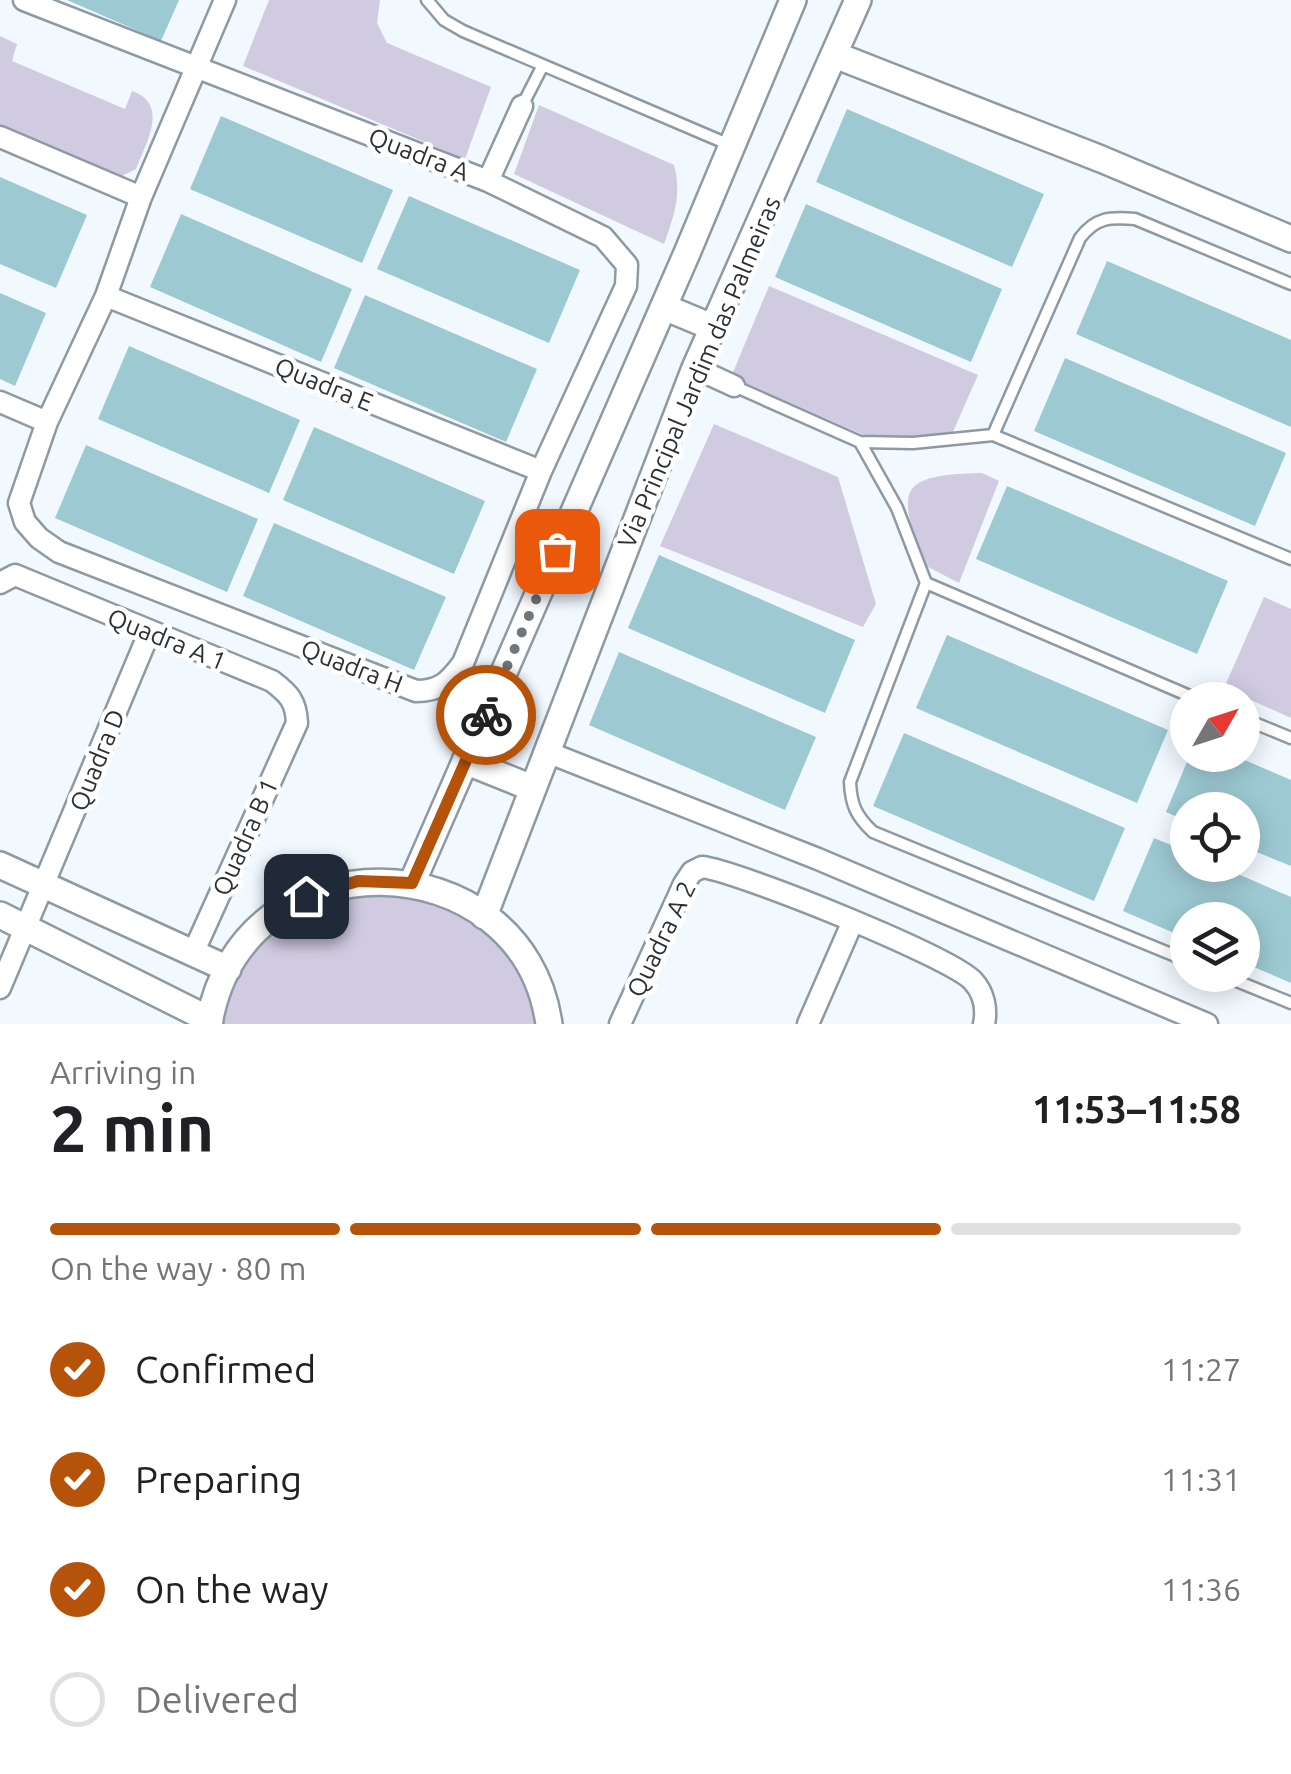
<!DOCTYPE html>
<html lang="en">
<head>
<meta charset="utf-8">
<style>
  :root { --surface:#fff; --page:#f6f6f6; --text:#202124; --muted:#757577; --line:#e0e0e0; --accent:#b45309 }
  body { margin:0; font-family:Ubuntu,sans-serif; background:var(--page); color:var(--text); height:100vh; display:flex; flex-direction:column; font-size:38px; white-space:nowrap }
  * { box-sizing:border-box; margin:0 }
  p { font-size:32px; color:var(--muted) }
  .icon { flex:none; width:55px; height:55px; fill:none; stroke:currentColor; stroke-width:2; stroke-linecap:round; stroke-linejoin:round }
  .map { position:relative; height:1024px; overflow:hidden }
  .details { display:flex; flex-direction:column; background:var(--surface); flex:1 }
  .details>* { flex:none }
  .needle { width:65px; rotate:51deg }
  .buttons { position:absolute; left:1170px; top:682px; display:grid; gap:20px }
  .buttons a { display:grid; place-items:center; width:90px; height:90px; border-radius:50%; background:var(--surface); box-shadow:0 5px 25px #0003; font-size:50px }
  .pin { position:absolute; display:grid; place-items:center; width:85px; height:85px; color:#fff; margin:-42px; border-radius:20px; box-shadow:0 5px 15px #0006 }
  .courier { position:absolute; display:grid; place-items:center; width:100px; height:100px; margin:-50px; border:8px solid #b45309; border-radius:50%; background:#fff; color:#222; box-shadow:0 2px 12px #0007 }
  .head em { font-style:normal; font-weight:600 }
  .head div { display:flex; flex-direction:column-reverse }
  .head { display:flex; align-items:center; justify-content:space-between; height:170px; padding:0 50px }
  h1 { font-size:65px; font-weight:600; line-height:75px }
  .bar { display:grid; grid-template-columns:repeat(4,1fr); gap:15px 10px; align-content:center; height:120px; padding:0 50px }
  .bar i { height:12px; border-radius:8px; background:var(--line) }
  .bar .current { background:var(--accent) }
  .bar p { grid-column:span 4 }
  ol { padding:0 50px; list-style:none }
  li { display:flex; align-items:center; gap:30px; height:110px }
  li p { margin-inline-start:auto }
  li .icon { padding:10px; border-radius:50%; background:var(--accent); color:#fff; stroke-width:4 }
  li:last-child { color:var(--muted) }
  li i { width:55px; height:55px; border:5px solid var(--line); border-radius:50% }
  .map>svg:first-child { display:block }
  .green { fill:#d0cbe1 }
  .building { fill:#9dc9d3 }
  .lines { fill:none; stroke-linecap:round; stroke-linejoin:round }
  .service-casing { stroke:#8e9aa3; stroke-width:15 }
  .minor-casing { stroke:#8e9aa3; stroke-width:25 }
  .tertiary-casing { stroke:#8e9aa3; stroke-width:30 }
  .service { stroke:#fff; stroke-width:10 }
  .minor { stroke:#fff; stroke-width:20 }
  .tertiary { stroke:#fff; stroke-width:25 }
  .done { stroke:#70767b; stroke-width:10; stroke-dasharray:0 18 }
  .route { stroke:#b45309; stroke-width:12 }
  .labels { text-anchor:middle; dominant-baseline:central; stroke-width:9; stroke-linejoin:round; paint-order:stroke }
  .street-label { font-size:25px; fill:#2b3034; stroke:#fff }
</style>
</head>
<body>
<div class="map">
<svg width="1291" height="1024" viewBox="0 0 1291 1024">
  <rect width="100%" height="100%" fill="#f1f9ff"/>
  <path class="green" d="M269 0H380L377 23 387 43 491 87 465 159 243 66Z
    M0 36 17 44 12 61 125 109 132 91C170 104 146 143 136 169L118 178 0 134Z
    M539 105 674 165C682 194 674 216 664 244L514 174Z
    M769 286 978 375 952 434 882 443 731 377Z
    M714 424 838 477 876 604 863 627 660 546Z
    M982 473 999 481 959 583 924 565C897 489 896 475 982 473Z
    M1264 597 1291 609V718L1224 688Z
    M396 893C445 904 494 925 519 972 528 987 532 1007 538 1024H223C237 933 312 895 396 893Z"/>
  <path class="building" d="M67 0H179L161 41Z
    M847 109 1044 194 1012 267 816 182Z
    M221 116 393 190 362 263 190 189Z
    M0 177 87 215 56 288 0 264Z
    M409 196 580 270 549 343 377 269Z
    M806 204 1002 289 971 362 775 277Z
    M181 214 352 289 321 362 150 287Z
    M1107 261 1291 340V427L1076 334Z
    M0 293 46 313 15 386 0 379Z
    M365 295 537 369 506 442 334 368Z
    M129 346 300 420 269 493 98 419Z
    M1065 358 1286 453 1255 526 1034 431Z
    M314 427 485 501 454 574 283 500Z
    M86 445 258 519 227 592 55 518Z
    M1007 486 1228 581 1197 654 976 559Z
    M274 523 446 597 414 670 243 596Z
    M659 555 855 640 825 713 628 628Z
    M947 635 1168 730 1137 803 916 708Z
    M619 652 816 737 785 810 589 725Z
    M904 733 1125 828 1094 901 873 806Z
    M1190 755H1233L1291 780V866L1242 846V810H1188V822L1166 812Z
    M1154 838 1188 852V865H1217L1291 897V983L1242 962V920H1188V939L1123 911Z"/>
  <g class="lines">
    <g class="service-casing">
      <path id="service" d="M427 0 444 20 463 31 730 145
        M522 106 542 67
        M734 386 860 442 913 443 993 435 1291 559
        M993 435 1080 238C1096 217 1110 217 1135 219L1291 284
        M860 442 897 508 926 583 1199 700
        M926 583 850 782C851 805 856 816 873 832L1188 961
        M1242 718 1291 738
        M1222 975 1291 1003"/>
    </g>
    <g class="minor-casing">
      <path id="minor" d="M24 0 488 181 603 237 627 265 626 286 541 471 463 663C449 682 440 691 416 691L59 552 39 538 25 522 19 503 47 422 106 296 141 197 225 0
        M0 137 141 197
        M488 181 522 106
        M106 296 541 471
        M695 368 734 386
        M0 402 47 422
        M0 583 15 575 272 681C289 694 296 701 297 723L194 951
        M547 752 818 859 1207 1024
        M0 988 149 633
        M620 1024 684 884 692 872 702 867C738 871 951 957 973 981 984 993 987 1009 984 1024
        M808 1024 853 921"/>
    </g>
    <g class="tertiary-casing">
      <path id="tertiary" d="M835 55 1101 159 1291 239
        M664 307 712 327
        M465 761 532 788
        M0 865 228 969
        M412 883 687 253 793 0
        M0 915 210 1020
        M484 916 695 368 858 0
        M209 1024C241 831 523 839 549 1024"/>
    </g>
    <use href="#service" class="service"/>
    <use href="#minor" class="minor"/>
    <use href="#tertiary" class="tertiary"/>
  </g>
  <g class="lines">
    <path class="done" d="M486 715 557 551"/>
    <path class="route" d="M306 896 358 881 412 883 486 715"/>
  </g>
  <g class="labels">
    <g class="street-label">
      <text transform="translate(419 154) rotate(21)">Quadra A</text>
      <text transform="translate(699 372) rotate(-67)">Via Principal Jardim das Palmeiras</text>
      <text transform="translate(324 384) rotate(22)">Quadra E</text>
      <text transform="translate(167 639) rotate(22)">Quadra A 1</text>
      <text transform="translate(352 666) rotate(21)">Quadra H</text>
      <text transform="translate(97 760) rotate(-68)">Quadra D</text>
      <text transform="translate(245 837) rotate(-66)">Quadra B 1</text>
      <text transform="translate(661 939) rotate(-64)">Quadra A 2</text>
    </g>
  </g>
</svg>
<div class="buttons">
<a><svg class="needle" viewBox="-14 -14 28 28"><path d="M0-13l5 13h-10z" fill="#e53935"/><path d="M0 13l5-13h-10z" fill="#757577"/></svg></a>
<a><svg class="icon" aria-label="locate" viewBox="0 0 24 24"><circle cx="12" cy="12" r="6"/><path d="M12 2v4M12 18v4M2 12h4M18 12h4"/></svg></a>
<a><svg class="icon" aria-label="layers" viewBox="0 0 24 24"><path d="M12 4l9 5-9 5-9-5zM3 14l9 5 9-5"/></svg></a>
</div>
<div class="pin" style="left:557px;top:551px;background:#ea580c"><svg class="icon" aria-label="bag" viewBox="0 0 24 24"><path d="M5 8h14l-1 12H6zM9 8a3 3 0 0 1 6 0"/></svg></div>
<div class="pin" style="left:306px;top:896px;background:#1f2937"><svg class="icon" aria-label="home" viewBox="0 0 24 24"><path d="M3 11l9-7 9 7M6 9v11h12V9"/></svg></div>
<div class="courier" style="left:486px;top:715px"><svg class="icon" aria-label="bike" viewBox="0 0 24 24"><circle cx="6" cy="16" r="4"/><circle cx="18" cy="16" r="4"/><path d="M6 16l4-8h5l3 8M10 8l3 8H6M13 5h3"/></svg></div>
</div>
<section class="details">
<div class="head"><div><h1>2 min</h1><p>Arriving in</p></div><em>11:53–11:58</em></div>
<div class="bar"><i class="current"></i><i class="current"></i><i class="current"></i><i></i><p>On the way · 80 m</p></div>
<ol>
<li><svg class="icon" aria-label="check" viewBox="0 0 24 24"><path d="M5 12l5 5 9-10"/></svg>Confirmed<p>11:27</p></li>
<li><svg class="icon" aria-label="check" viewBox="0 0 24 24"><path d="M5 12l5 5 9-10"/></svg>Preparing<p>11:31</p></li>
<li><svg class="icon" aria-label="check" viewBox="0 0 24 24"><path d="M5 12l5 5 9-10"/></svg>On the way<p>11:36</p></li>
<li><i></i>Delivered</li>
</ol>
</section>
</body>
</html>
